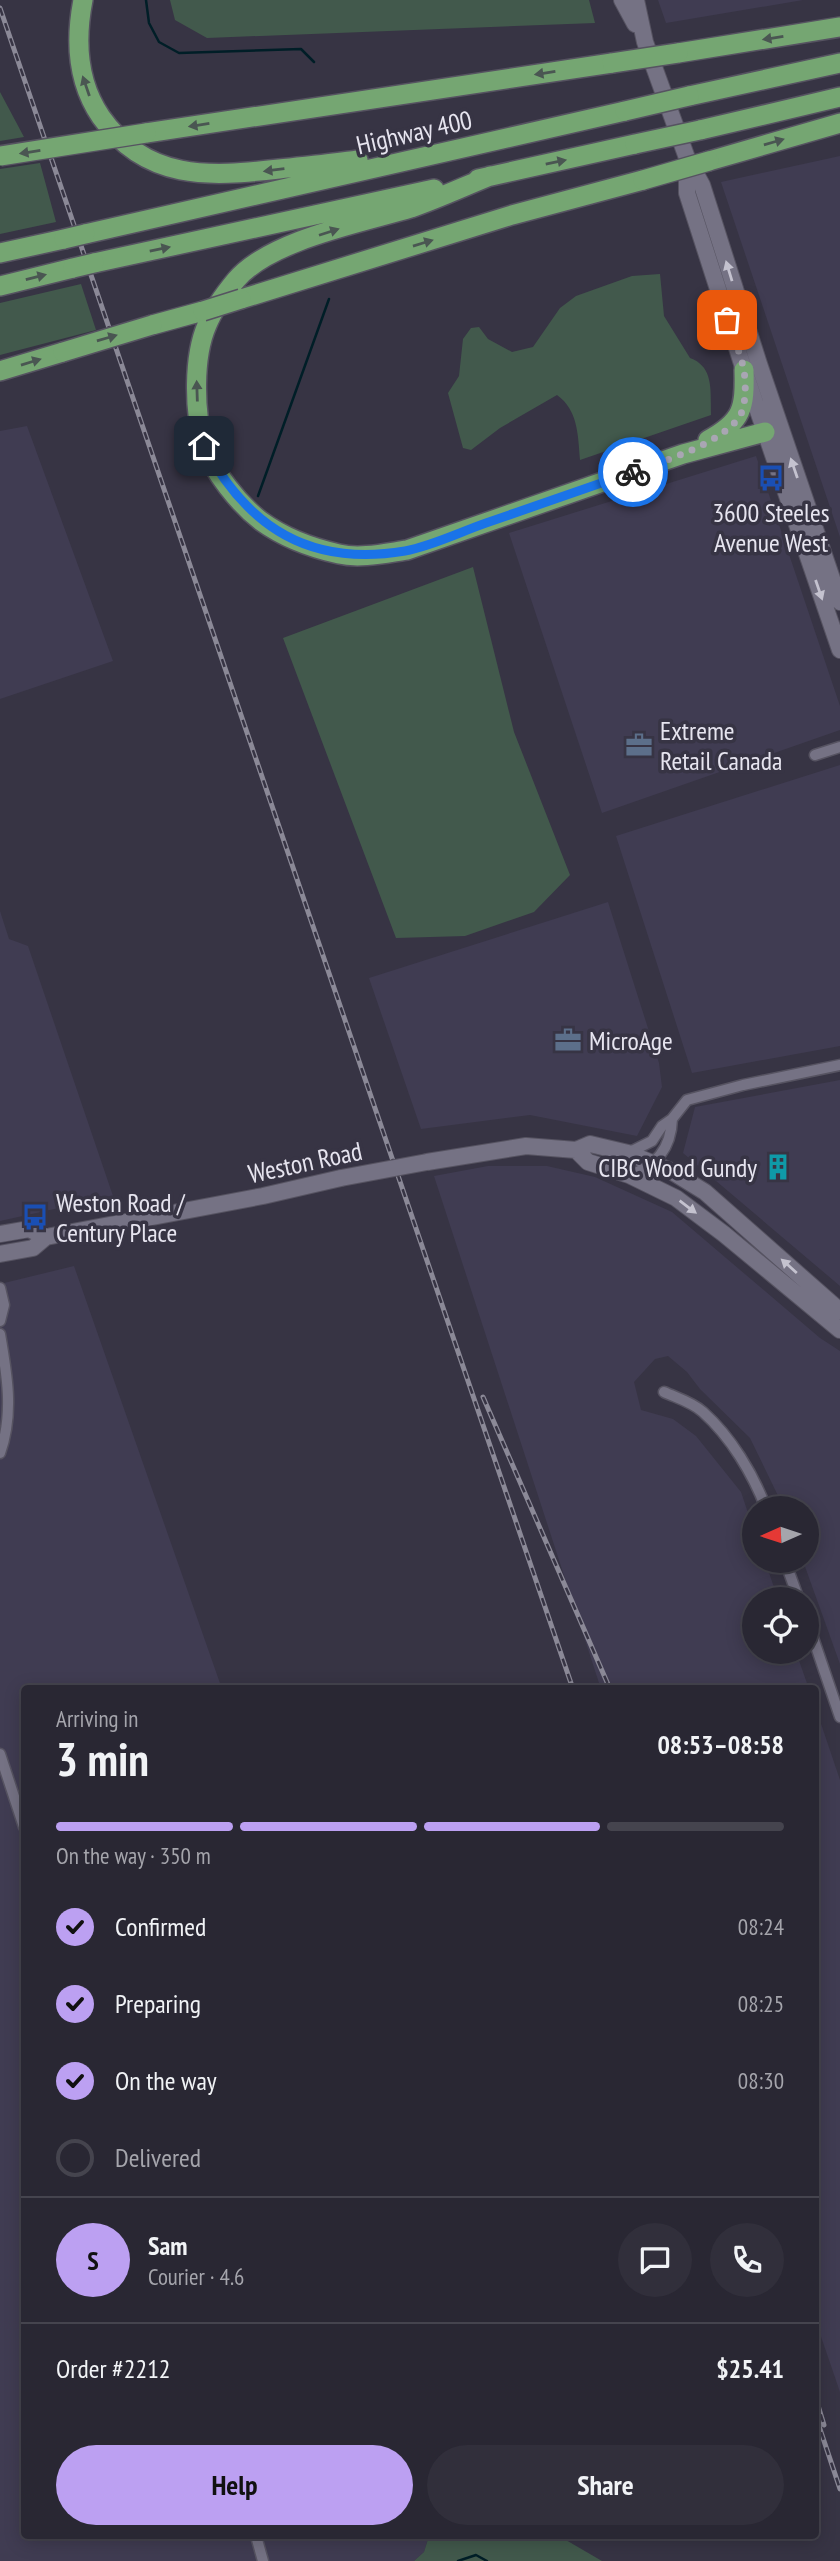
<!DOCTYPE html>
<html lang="en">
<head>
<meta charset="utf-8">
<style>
  :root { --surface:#292733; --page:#312f3b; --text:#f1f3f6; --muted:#a5a5ac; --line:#45444e; --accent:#bca0f2 }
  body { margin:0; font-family:"PT Sans Narrow",sans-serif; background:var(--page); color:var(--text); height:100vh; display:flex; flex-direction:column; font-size:26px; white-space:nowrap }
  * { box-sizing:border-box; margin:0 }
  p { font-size:23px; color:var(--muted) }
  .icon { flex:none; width:38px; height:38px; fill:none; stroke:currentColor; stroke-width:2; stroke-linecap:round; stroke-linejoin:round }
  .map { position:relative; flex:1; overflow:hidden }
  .drawer { position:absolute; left:21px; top:1685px; width:798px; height:854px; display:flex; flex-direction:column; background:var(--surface); border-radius:7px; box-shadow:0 4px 18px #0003,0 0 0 2px var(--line) }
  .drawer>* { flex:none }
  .needle { width:46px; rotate:267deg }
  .tools { position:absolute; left:742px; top:1496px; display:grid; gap:14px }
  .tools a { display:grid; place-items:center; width:77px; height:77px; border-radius:50%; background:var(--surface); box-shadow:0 4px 18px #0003,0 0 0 2px var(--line); font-size:35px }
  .pin { position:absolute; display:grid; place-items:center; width:60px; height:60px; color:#fff; margin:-30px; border-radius:14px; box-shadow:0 4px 10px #0006 }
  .courier { position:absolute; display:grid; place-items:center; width:70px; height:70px; margin:-35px; border:5px solid #1a73e8; border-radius:50%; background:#fff; color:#222; box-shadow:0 2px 9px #0007 }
  .head em { font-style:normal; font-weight:700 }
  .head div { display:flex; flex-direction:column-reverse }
  .head { display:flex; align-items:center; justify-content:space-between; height:119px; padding:0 35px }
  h1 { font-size:46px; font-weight:700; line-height:52px }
  .bar { display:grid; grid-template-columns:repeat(4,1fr); gap:10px 7px; align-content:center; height:84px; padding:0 35px }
  .bar i { height:9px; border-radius:5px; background:var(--line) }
  .bar .selected { background:var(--accent) }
  .bar p { grid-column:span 4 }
  .line { display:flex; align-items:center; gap:18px; padding:0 35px; border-top:2px solid var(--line) }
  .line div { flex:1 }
  .round { display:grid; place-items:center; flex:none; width:74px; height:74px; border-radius:37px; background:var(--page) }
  ol { padding:0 35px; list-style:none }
  li { display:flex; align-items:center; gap:21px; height:77px }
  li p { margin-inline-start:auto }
  li .icon { padding:7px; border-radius:50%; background:var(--accent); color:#111; stroke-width:4 }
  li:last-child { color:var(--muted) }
  li i { width:38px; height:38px; border:4px solid var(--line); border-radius:50% }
  .button { display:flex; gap:14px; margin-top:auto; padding:14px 35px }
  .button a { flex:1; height:80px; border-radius:42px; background:var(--accent); color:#111; font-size:28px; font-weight:700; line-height:80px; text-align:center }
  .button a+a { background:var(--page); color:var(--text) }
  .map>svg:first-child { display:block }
  .built { fill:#403c52 }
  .green { fill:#42594c }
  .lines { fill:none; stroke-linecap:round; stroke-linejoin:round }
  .stream { stroke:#001e27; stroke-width:2.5 }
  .street-casing { stroke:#565361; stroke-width:13 }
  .secondary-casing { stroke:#565361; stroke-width:18 }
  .highway-casing { stroke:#565361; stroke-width:22 }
  .street { stroke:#757284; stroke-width:10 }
  .secondary { stroke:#757284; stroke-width:16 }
  .highway { stroke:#75a672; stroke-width:19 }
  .rail-casing { stroke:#8b8997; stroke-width:5 }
  .rail { stroke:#373444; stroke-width:2.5; stroke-dasharray:8; stroke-linecap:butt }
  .secondary-bridge-casing { stroke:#565361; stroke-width:18; stroke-linecap:butt }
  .highway-bridge-casing { stroke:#565361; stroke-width:22; stroke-linecap:butt }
  .secondary-bridge { stroke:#757284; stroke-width:16 }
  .highway-bridge { stroke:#75a672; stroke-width:19 }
  .oneway { fill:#4a5652 }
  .oneway2 { fill:#c4c2cf }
  .done { stroke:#a9a6b3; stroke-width:7; stroke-dasharray:0 12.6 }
  .route { stroke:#1a73e8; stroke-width:9 }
  .labels { text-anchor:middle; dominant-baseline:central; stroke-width:7; stroke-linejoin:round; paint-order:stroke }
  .street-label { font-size:26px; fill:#e6e4ef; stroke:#373444 }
  .poi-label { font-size:26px; fill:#e6e4ef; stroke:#373444; text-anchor:start }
</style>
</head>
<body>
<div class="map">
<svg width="840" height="2561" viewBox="0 0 840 2561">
  <rect width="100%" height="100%" fill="#373444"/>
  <path class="built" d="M658 0H803L666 23Z
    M840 156V537L721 182Z
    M27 426 113 661 0 699V431Z
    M756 456 840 706V730L602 813 509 533Z
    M840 765V1046L692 1073 616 836Z
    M608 902 659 1063 662 1087 637 1136 530 1115 421 1129 369 978Z
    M0 911 9 939 28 946 113 1196 0 1221Z
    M840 1080V1286L683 1153 695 1107Z
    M488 1166H547L595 1177 672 1212 820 1338 840 1351V1664L803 1561H807V1508H784L750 1438 700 1389 687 1372 668 1356 655 1359 634 1382 641 1410 673 1419 696 1436 741 1492 754 1531V1561H765L778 1599 754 1600V1652H796L809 1689H601L434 1176Z
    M74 1266 222 1689H24V2536H429L424 2552 414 2561H0V1284Z
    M816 1709 840 1780V2392L816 2322Z"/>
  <path class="green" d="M170 0H589L595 23 207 38 175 20Z
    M0 92 24 137 0 141Z
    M40 163 56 222 0 234V169Z
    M660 274 664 316 690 358C715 367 710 393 711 415L580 460C578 435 578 410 557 395L500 428 471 450 463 448 448 393 459 376 463 339 471 328 479 327 488 339 512 352 533 347 560 308 576 296 632 276Z
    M81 284 96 330 0 355V303Z
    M473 567 514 732 570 875 534 912 465 936 396 938 283 638Z
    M429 2536H559L602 2561H414L424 2552Z"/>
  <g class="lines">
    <path class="stream" d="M146 0 149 23 159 42 179 53 301 49 314 62
      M258 496 329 299
      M458 2561 476 2555 487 2561"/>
    <g class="street-casing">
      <path id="street" d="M815 755 840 747
        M628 1153 652 1141 662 1126 672 1119 687 1100 743 1085 840 1065
        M629 1175C656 1167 671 1148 672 1119
        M0 1288 4 1305 0 1321
        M0 1334C7 1374 14 1414 0 1453
        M664 1392C677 1398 692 1402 703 1412 731 1437 753 1474 766 1508
        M785 1561 799 1600
        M807 1620 840 1717
        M0 1754 24 1827
        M256 2536 263 2561"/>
    </g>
    <g class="secondary-casing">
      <path id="secondary" d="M622 0 635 24
        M636 0 645 42 687 158 702 185 759 364 840 602
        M687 160V193L744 370 840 650
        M576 1150 588 1162 629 1175 676 1198 724 1234 840 1330
        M427 1162 526 1146 576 1150 590 1144 628 1153 671 1171 705 1192 840 1311
        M0 1234 29 1229 46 1237
        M0 1254 33 1248 46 1237 263 1196 341 1178"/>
    </g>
    <g class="highway-casing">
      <path id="highway" d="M83 0C75 41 77 82 101 117 146 181 209 177 279 169 305 166 331 164 358 160
        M678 53 840 27
        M689 96 840 63
        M700 130 840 97
        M146 133 612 63
        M709 161 840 123
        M490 176C463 187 437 199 411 208 361 223 270 240 236 280 226 292 213 310 207 325 193 357 194 412 204 445 213 472 239 504 261 521 283 537 312 548 339 554 360 559 386 553 407 550L683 454 765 432
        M478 179 635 144
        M85 234 625 111
        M0 253 64 239
        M94 263 434 189
        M0 286 73 268
        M241 299 512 215 643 180
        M152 325 203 311
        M0 371 63 352
        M708 440C743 421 745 408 744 370"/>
    </g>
    <use href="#street" class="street"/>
    <use href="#secondary" class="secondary"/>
    <use href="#highway" class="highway"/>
    <g class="rail-casing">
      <path id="rail" d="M0 8 573 1689
        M483 1397 610 1689
        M816 2399 824 2425
        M816 2417 840 2489"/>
    </g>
    <use href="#rail" class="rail"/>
    <g class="secondary-bridge-casing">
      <path id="secondary-bridge" d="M341 1178 427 1162"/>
    </g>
    <g class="highway-bridge-casing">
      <path id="highway-bridge" d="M612 63 678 53
        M625 111 689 96
        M635 144 700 130
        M0 156 146 133
        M643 180 709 161
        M64 239 85 234
        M73 268 94 263
        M203 311 241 299
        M63 352 152 325"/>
    </g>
    <use href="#secondary-bridge" class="secondary-bridge"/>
    <use href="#highway-bridge" class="highway-bridge"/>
  </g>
  <defs><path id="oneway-solid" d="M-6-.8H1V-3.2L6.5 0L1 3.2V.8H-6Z" transform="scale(1.75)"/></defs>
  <g class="oneway">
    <use href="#oneway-solid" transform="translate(773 38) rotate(171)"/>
    <use href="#oneway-solid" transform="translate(545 73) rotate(171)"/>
    <use href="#oneway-solid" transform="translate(86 86) rotate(-109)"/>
    <use href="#oneway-solid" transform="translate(199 125) rotate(171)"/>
    <use href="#oneway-solid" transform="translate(774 142) rotate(-16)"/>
    <use href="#oneway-solid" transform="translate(30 152) rotate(171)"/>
    <use href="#oneway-solid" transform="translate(556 162) rotate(-12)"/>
    <use href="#oneway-solid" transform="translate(274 170) rotate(173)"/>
    <use href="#oneway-solid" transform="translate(329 232) rotate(-18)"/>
    <use href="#oneway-solid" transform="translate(423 243) rotate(-17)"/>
    <use href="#oneway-solid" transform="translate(160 249) rotate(-12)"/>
    <use href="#oneway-solid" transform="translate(36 277) rotate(-14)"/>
    <use href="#oneway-solid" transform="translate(107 338) rotate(-16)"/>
    <use href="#oneway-solid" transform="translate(31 362) rotate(-17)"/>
    <use href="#oneway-solid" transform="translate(197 391) rotate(-92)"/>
  </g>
  <g class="oneway2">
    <use href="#oneway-solid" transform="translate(729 271) rotate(-107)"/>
    <use href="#oneway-solid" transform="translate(794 468) rotate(-109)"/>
    <use href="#oneway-solid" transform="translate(819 590) rotate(71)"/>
    <use href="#oneway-solid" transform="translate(688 1207) rotate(37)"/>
    <use href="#oneway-solid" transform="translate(789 1266) rotate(-138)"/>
  </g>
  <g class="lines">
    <path class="done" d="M633 472C662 462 726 442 741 414 746 402 746 384 744 371 741 354 733 336 727 320"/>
    <path class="route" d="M204 446C248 528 310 567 405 551 432 546 460 532 486 523 535 506 584 489 633 472"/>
  </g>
  <defs>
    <g id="bus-bare" transform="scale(2.1)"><path d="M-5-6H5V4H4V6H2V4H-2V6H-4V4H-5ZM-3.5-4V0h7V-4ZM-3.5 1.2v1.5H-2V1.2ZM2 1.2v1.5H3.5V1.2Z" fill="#1a4fb4" stroke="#373444" stroke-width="2.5" paint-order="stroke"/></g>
    <g id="office-bare" transform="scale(2.1)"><path d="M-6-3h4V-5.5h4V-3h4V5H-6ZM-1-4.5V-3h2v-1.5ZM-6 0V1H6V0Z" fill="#5c6f8a" stroke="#373444" stroke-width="2.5" paint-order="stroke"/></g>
    <g id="building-bare" transform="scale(2.1)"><path d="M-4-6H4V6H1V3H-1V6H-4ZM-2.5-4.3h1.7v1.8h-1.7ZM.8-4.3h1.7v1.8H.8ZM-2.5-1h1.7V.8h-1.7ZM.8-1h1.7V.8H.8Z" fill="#0f9aa8" stroke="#373444" stroke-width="2.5" paint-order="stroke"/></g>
  </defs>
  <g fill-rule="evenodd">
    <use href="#bus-bare" x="771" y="478"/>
    <use href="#office-bare" x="639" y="745"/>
    <use href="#office-bare" x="568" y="1040"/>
    <use href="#building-bare" x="778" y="1167"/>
    <use href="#bus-bare" x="35" y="1217"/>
  </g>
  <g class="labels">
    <g class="street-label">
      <text transform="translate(414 132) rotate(-13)">Highway 400</text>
      <text transform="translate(305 1162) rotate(-12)">Weston Road</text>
    </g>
    <g class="poi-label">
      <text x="771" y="512" text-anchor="middle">3600 Steeles<tspan x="771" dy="30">Avenue West</tspan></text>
      <text x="660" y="730">Extreme<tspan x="660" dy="30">Retail Canada</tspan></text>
      <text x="589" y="1040">MicroAge</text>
      <text x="757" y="1167" text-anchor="end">CIBC Wood Gundy</text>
      <text x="56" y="1202">Weston Road /<tspan x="56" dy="30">Century Place</tspan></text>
    </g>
  </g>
</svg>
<div class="tools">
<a><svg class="needle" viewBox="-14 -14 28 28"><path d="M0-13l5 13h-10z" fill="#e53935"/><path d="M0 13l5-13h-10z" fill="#a5a5ac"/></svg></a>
<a><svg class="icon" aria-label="locate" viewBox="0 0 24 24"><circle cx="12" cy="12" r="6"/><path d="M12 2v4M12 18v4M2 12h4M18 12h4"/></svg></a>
</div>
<div class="pin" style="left:727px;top:320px;background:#ea580c"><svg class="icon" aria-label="bag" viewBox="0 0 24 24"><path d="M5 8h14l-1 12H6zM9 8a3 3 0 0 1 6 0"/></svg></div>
<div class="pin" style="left:204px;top:446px;background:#1f2937"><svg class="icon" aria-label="home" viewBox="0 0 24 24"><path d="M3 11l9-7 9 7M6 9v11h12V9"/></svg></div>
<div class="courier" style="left:633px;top:472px"><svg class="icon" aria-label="bike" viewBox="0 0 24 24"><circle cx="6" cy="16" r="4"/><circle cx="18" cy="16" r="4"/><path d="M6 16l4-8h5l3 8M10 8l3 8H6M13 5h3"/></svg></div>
<section class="drawer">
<div class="head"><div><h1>3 min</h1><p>Arriving in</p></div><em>08:53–08:58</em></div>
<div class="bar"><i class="selected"></i><i class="selected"></i><i class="selected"></i><i></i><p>On the way · 350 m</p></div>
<ol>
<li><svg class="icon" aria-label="check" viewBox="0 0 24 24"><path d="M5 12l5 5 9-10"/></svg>Confirmed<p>08:24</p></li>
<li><svg class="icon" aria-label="check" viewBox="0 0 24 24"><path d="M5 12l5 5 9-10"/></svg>Preparing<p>08:25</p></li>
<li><svg class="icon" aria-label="check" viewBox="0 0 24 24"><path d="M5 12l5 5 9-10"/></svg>On the way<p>08:30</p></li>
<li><i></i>Delivered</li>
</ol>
<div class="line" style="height:126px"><b class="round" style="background:var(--accent);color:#111">S</b><div><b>Sam</b><p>Courier · 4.6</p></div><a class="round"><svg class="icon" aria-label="chat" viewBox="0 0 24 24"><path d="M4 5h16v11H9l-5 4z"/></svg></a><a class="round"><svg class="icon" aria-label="phone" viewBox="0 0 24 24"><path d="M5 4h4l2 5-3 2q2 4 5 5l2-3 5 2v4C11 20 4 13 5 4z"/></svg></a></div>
<div class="line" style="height:91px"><div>Order #2212</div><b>$25.41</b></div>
<div class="button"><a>Help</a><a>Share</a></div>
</section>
</div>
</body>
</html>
